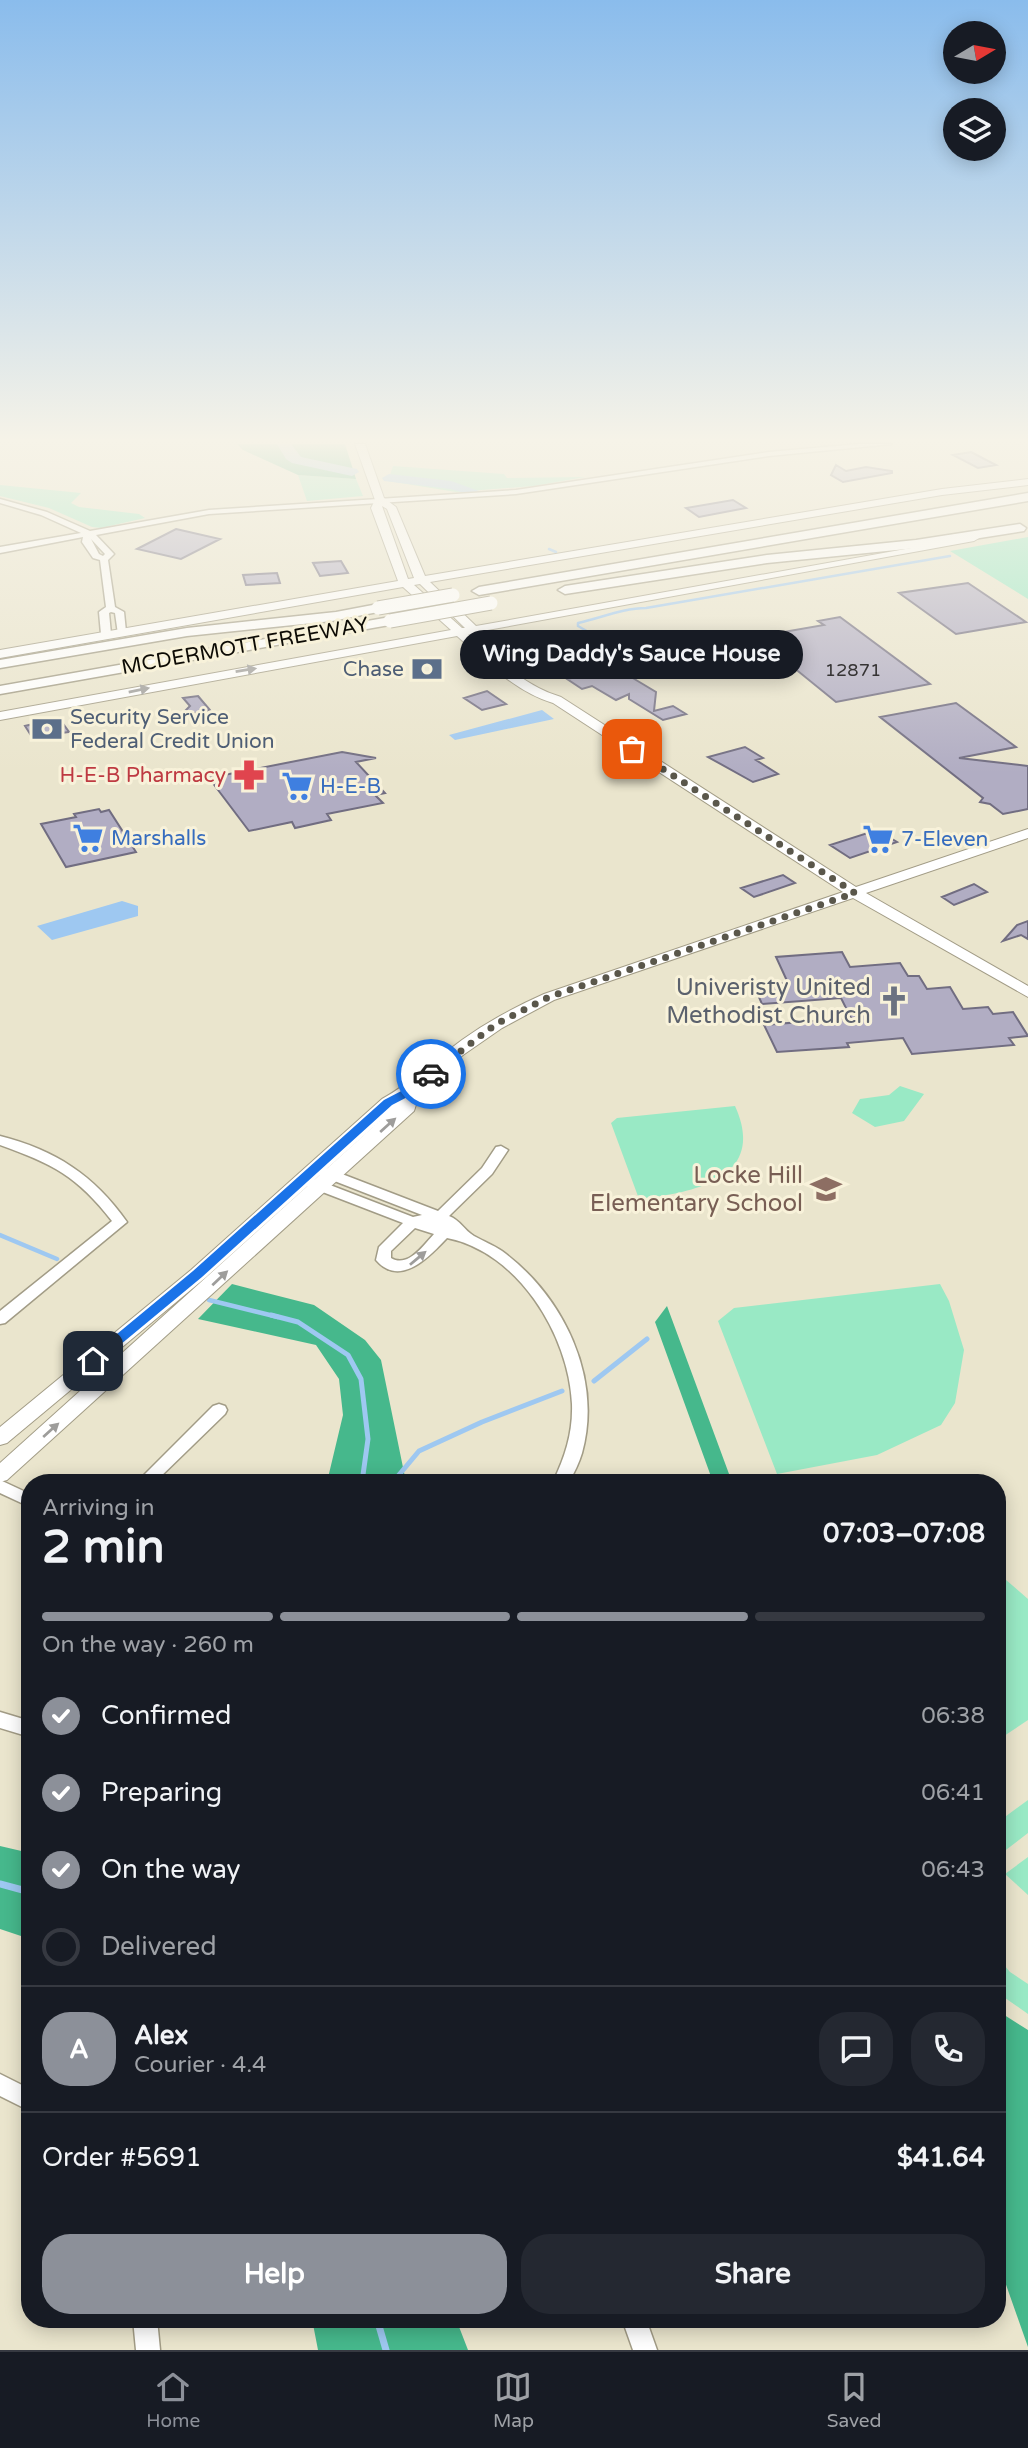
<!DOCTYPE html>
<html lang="en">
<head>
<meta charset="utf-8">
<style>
  :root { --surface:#171b24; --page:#242831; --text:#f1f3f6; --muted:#9ea1a6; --line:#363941; --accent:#8c9099 }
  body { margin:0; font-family:"Varela Round",sans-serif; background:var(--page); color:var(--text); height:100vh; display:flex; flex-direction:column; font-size:26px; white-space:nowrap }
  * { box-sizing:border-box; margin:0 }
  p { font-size:23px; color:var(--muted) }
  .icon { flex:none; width:38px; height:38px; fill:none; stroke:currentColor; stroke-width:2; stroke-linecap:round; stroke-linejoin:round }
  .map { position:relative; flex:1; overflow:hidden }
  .panel { position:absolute; left:21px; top:1474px; width:985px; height:854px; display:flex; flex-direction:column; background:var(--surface); border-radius:28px; box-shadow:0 4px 18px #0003 }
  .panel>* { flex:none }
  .needle { width:46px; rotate:80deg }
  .controls { position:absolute; left:943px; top:21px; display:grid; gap:14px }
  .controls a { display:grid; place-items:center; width:63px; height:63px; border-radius:50%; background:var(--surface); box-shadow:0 4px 18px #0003; font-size:35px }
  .pin { position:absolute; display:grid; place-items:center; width:60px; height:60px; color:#fff; margin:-30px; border-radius:14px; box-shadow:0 4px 10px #0006 }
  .courier { position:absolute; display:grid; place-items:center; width:70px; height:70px; margin:-35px; border:5px solid #1a73e8; border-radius:50%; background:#fff; color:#222; box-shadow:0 2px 9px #0007 }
  .bubble { position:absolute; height:49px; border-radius:24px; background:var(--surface); box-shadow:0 4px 18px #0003; font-size:23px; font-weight:800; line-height:49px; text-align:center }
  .overview em { font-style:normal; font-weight:800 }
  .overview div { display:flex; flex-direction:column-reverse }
  .overview { display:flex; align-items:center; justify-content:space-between; height:119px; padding:0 21px }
  h1 { font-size:46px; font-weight:800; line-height:52px }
  .bar { display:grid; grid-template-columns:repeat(4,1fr); gap:10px 7px; align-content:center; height:84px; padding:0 21px }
  .bar i { height:9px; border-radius:5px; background:var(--line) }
  .bar .current { background:var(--accent) }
  .bar p { grid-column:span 4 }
  .line { display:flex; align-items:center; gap:18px; padding:0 21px; border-top:2px solid var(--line) }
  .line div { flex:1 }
  .round { display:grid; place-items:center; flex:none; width:74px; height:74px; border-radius:28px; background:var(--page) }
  ol { padding:0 21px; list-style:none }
  li { display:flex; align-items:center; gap:21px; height:77px }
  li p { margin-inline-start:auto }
  li .icon { padding:7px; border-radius:50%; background:var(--accent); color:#fff; stroke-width:4 }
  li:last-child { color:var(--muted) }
  li i { width:38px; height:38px; border:4px solid var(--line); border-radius:50% }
  .primary-button { display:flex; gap:14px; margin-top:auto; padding:14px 21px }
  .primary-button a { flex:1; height:80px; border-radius:28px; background:var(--accent); color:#fff; font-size:28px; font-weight:800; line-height:80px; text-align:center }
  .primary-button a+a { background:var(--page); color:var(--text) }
  .tabs { display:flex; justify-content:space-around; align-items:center; height:98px; border-top:2px solid var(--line); background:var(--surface); font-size:19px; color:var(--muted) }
  .tabs a { display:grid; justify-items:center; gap:4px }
  .tabs .current { color:var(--accent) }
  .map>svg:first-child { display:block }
  .green { fill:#99e9c5 }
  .forest { fill:#46b88c }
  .water { fill:#9ec8f1 }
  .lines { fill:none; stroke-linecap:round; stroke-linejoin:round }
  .stream-far3 { stroke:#9ec8f1; stroke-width:2.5 }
  .stream-far2 { stroke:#9ec8f1; stroke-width:4.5 }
  .stream-far1 { stroke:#9ec8f1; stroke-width:5 }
  .stream { stroke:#9ec8f1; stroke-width:7 }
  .river { fill:#9ec8f1; fill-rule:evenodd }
  .building { fill:#b1adc3; stroke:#716d81; stroke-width:2 }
  .minor-casing { stroke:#a29c86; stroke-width:3 }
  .major-casing { stroke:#a29c86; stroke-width:2 }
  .highway-casing { stroke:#a29c86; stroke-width:3 }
  .minor { fill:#fff; fill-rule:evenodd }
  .major { fill:#fff; fill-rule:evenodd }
  .highway { fill:#fff; fill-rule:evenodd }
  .highway-bridge-casing { stroke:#a29c86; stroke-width:15; stroke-linecap:butt }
  .highway-bridge { stroke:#fff; stroke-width:13 }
  .oneway { fill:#9e9d9b }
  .route { fill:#1a73e8 }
  .done { stroke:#5a574b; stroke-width:7; stroke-dasharray:0 12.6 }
  .labels { text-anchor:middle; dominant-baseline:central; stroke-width:6; stroke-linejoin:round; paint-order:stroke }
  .far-number-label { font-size:18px; fill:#363434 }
  .far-street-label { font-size:21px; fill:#0d0b05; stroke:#f8f2da }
  .far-service-label { font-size:21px; fill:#4e5e75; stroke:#f8f2da; text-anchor:end }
  .far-health-label { font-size:21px; fill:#be3a42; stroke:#f8f2da; text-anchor:end }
  .far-shop-label { font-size:21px; fill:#366cbe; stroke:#f8f2da; text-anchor:start }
  .worship-label { font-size:24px; fill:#5b616d; stroke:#f8f2da; text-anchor:end }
  .education-label { font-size:24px; fill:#785e54; stroke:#f8f2da; text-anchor:end }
</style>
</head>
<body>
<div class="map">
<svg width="1028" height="2350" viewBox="0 0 1028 2350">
  <rect width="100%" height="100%" fill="#eae5cd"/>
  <path class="green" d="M393 466 504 474 507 478 585 477 534 486 456 492 388 481Z
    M298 475 356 479 363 496 307 501Z
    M0 485 81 493 71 503 79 507 139 514 145 518 101 528 92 527 49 508 0 496Z
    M1028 537V599L950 551Z
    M900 1086 924 1094 904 1121 875 1127 852 1113 860 1099 889 1095Z
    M735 1106C768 1179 693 1193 639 1199L611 1123 617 1118Z
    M940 1284 949 1301 964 1350 955 1403 941 1425 877 1455 777 1474 718 1321 734 1308Z
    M998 1573 1028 1599V1720L998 1740Z
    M1028 1800V1833L998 1856V1822Z
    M1028 1857V1895L1005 1874Z
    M998 1958 1010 1972 1028 1984V2014L998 1993Z"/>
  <path class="forest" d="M237 444H345L356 479 298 475 243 450Z
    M232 1284 314 1305 365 1340 381 1360 406 1482H327L343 1415 339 1379 316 1345 198 1319Z
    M667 1306 732 1482H713L655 1322Z
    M0 1846 30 1853V1939L0 1929Z
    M998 2011 1028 2030V2347L998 2262Z
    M312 2319H456L468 2350H318Z"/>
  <path class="water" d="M542 710 554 719 455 740 449 735Z
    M122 901 138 906V916L52 940 37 926Z"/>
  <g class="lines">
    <path class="stream-far3" d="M549 549 556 552
      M590 633 578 626V623C601 618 623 608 646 608L950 556"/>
    <path class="stream-far2" d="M0 1235 57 1259
      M209 1300 278 1317"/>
    <path class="stream-far1" d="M271 1315 298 1322 348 1355 361 1379 368 1439 362 1482
      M594 1381 647 1339
      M393 1482 419 1451 482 1422 562 1391"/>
    <path class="stream" d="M0 1884 30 1892
      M377 2319 386 2350"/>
    <path class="river" d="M277 444H291L301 457 357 469 359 472 352 476 292 463 286 459Z
      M389 474 451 481 479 491 472 495 450 489 384 481 382 478Z"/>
  </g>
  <path class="building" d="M971 452 996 465 978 468 953 455Z
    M836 465 846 471 866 467 892 471V473L843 482 831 475Z
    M733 500 746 508 699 517 686 508Z
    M176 529 220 539 181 559 137 549Z
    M341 561 348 573 320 576 313 563Z
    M277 573 280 583 246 585 243 575Z
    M968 583 1026 622 956 634 899 593Z
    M840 617 930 684 836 702 777 654 774 655 755 637 824 625 818 621Z
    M561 641 587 646 571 663 544 659Z
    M616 668 656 692 654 711 673 706 686 714 663 720 629 699V694L616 700 592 686 582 689 567 679Z
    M487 691 506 704 482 710 464 698Z
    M198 696 210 710 180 716 190 706 183 698Z
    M956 703 1016 747 959 758 1028 766V809L1003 814 990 804 980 802 983 798 880 717Z
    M59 718 69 732 32 737 25 726Z
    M745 747 763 758 756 760 778 774 753 782 708 757Z
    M342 752 376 758 356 762 385 793 375 795 383 803 327 814 331 820 295 828 292 822 249 831 209 778Z
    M99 809 101 812 109 810 136 852 66 867 41 824 76 817 74 814Z
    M877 830 897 842 850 858 830 845Z
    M783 875 795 883 754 897 741 888Z
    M974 884 987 892 954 905 942 897Z
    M1028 921V939L1021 935 1003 941 1017 925Z
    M842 952 850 967 900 963 908 976H919L927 989 950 987 963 1009 988 1007 993 1014 1013 1012 1028 1036 1009 1038 1014 1045 912 1054 903 1038 847 1043 849 1047 777 1052 764 1025 851 1018 841 998 762 1004 754 986 788 983 776 957Z"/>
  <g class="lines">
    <g class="minor-casing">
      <path id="minor" d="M859 444H892L769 456 516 494 209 514 96 535 114 554 108 560 115 607 124 612 126 632 118 634 115 613 111 612 109 613 111 634 106 637 101 634 99 612 106 607 100 560 93 558 82 542 83 537 0 553V547L81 533 41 515 0 503V499L47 512 90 531 209 510 516 490 769 452ZM91 539 105 554 103 556 99 554Z
        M0 1136C55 1150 94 1175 127 1222L5 1323 0 1324V1311L112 1221C77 1176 53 1164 0 1145Z
        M501 1146 508 1150 492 1174 449 1216C460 1220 464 1230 474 1236 483 1241 493 1245 502 1251 563 1296 603 1377 582 1453 579 1463 574 1473 569 1482H553C565 1457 573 1433 572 1404 569 1335 518 1252 447 1238 429 1257 400 1288 376 1260L379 1247 403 1223 307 1186 305 1183 312 1179 317 1180 413 1217 422 1215 319 1175 317 1172 324 1168 329 1169 438 1211 482 1168 496 1147ZM415 1228 434 1234C423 1246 408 1268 391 1258V1251Z
        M219 1404 225 1406 227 1410 225 1414 155 1482H137L213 1406Z
        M0 1480 30 1494V1507L0 1493Z
        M0 1712 30 1721V1737L0 1728Z
        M0 2074 30 2089V2111L0 2096Z
        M133 2319H157L160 2350H136Z
        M622 2319H646L657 2350H633Z"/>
    </g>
    <g class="major-casing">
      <path id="major" d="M355 444H365L384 498 396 507 425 576 942 489 1028 479V485L942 495 430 582 476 626 978 536 979 538 974 541 482 631 485 635 479 638 468 634C495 658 526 687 561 697L856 887 1028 829V838L866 893 1028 986V997L853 898 554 1000 502 1028 463 1055 421 1089 414 1111 7 1480 0 1482V1463L401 1102 205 1278 7 1443 0 1445V1427L191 1270 382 1099C411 1083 435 1060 462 1040 487 1022 515 1007 544 994L843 892 553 703C516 692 485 661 457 636L0 720V712L451 630 403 587 0 658V650L398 581 371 508 375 500ZM382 506 387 509 414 578 408 579ZM420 584 465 628H462L414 585Z"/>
    </g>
    <g class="highway-casing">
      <path id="highway" d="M1028 493V501L479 595 472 591 479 587Z
        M1020 524 1026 528 1024 531 916 548 767 563 565 594 558 590 565 586 767 555 916 540Z
        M378 604 385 608 383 611 332 621 187 636 0 668V660L187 628 336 612Z
        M390 617 395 618V624L0 694V686Z"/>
    </g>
    <use href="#minor" class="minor"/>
    <use href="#major" class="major"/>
    <use href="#highway" class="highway"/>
    <g class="highway-bridge-casing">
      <path id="highway-bridge" d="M378 608 453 595
        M390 621 491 603"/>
    </g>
    <use href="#highway-bridge" class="highway-bridge"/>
  </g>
  <defs><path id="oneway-solid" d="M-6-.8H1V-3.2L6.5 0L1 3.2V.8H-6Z" transform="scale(1.75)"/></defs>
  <g class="oneway">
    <use href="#oneway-solid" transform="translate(246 670) rotate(-9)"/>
    <use href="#oneway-solid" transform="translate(139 690) rotate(-11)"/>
    <use href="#oneway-solid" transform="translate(388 1125) rotate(-42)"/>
    <use href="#oneway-solid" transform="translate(418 1258) rotate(-40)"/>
    <use href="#oneway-solid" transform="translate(220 1278) rotate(-43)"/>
    <use href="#oneway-solid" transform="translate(51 1430) rotate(-42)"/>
  </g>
  <linearGradient id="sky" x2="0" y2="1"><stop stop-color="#8abcec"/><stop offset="0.57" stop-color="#f6f3e8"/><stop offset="1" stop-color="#f6f3e8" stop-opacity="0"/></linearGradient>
  <rect width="1028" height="773" fill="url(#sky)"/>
  <path class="route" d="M431 1071 437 1074 435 1076 417 1092 392 1105 202 1277 97 1364H88V1358L193 1271 384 1100 409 1087Z"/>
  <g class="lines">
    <path class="done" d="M431 1074 496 1024 549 997 855 893 632 749"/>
  </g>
  <defs>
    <g id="bank-bare" transform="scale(2.415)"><path d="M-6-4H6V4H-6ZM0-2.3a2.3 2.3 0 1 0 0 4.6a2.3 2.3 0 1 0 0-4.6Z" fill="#5c6f8a" stroke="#f8f2da" stroke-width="2.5" paint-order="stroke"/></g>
    <g id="pharmacy-bare" transform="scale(2.415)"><path d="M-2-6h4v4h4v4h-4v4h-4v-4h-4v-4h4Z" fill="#e0444e" stroke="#f8f2da" stroke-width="2.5" paint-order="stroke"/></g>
    <g id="supermarket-bare" transform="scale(2.415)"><path d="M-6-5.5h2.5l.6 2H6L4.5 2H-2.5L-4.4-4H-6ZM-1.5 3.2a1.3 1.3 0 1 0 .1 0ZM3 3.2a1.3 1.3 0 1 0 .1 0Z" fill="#3f7fe0" stroke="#f8f2da" stroke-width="2.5" paint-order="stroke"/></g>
    <g id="church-bare" transform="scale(2.415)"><path d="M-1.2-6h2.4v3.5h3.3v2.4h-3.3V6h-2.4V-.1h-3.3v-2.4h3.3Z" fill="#6b7280" stroke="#f8f2da" stroke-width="2.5" paint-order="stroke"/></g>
    <g id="school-bare" transform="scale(2.415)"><path d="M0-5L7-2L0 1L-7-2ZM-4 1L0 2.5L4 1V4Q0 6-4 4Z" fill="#8d6e63" stroke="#f8f2da" stroke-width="2.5" paint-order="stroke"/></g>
  </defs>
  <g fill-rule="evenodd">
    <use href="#bank-bare" x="427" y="669"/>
    <use href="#bank-bare" x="47" y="729"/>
    <use href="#pharmacy-bare" x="249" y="775"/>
    <use href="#supermarket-bare" x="297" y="786"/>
    <use href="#supermarket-bare" x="88" y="838"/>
    <use href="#supermarket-bare" x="878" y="839"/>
    <use href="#church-bare" x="894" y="1001"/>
    <use href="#school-bare" x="826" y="1189"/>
  </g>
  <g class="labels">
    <g class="far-number-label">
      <text x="853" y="670">12871</text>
    </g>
    <g class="far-street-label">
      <text transform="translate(245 646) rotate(-10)">MCDERMOTT FREEWAY</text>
    </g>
    <g class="far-service-label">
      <text x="404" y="669">Chase</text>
      <text x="70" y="717" text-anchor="start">Security Service<tspan x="70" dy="24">Federal Credit Union</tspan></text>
    </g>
    <g class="far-health-label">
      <text x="226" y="775">H-E-B Pharmacy</text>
    </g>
    <g class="far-shop-label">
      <text x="320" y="786">H-E-B</text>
      <text x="111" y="838">Marshalls</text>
      <text x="901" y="839">7-Eleven</text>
    </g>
    <g class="worship-label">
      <text x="871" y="987">Univeristy United<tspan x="871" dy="28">Methodist Church</tspan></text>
    </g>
    <g class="education-label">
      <text x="803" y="1175">Locke Hill<tspan x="803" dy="28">Elementary School</tspan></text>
    </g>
  </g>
</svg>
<div class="controls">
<a><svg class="needle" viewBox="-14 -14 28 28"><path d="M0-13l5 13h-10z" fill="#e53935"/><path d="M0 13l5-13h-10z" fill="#9ea1a6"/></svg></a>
<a><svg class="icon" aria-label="layers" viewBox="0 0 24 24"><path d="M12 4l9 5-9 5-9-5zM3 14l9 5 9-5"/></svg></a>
</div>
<div class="pin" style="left:632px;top:749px;background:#ea580c"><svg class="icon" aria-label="bag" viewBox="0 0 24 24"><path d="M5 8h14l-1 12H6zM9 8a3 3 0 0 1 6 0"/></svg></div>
<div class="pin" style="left:93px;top:1361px;background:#1f2937"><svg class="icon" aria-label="home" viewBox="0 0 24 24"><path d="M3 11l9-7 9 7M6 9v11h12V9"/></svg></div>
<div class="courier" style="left:431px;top:1074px"><svg class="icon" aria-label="car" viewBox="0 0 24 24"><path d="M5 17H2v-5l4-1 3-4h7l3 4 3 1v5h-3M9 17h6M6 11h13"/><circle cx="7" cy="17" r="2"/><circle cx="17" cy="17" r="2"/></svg></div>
<div class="bubble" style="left:460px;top:630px;width:343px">Wing Daddy's Sauce House</div>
<section class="panel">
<div class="overview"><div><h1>2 min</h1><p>Arriving in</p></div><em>07:03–07:08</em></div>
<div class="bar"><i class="current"></i><i class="current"></i><i class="current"></i><i></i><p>On the way · 260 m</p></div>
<ol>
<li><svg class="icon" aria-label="check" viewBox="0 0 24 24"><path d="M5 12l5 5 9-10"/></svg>Confirmed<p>06:38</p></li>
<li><svg class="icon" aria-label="check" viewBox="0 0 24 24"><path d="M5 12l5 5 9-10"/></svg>Preparing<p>06:41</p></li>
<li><svg class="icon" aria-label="check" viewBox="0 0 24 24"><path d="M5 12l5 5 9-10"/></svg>On the way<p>06:43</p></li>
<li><i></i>Delivered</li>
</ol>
<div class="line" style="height:126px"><b class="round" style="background:var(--accent);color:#fff">A</b><div><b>Alex</b><p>Courier · 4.4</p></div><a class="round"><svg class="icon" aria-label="chat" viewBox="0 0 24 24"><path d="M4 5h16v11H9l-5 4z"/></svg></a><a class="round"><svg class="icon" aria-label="phone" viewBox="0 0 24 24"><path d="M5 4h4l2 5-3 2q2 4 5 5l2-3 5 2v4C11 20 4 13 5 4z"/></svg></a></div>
<div class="line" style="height:91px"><div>Order #5691</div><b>$41.64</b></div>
<div class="primary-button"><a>Help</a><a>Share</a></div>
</section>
</div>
<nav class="tabs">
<a class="current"><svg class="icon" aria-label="home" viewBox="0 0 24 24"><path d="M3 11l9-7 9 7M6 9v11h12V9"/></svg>Home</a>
<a><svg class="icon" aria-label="map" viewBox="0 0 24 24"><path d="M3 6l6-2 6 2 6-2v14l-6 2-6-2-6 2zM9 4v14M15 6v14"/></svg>Map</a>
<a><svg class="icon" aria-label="saved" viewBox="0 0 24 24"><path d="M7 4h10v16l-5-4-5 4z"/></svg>Saved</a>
</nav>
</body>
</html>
